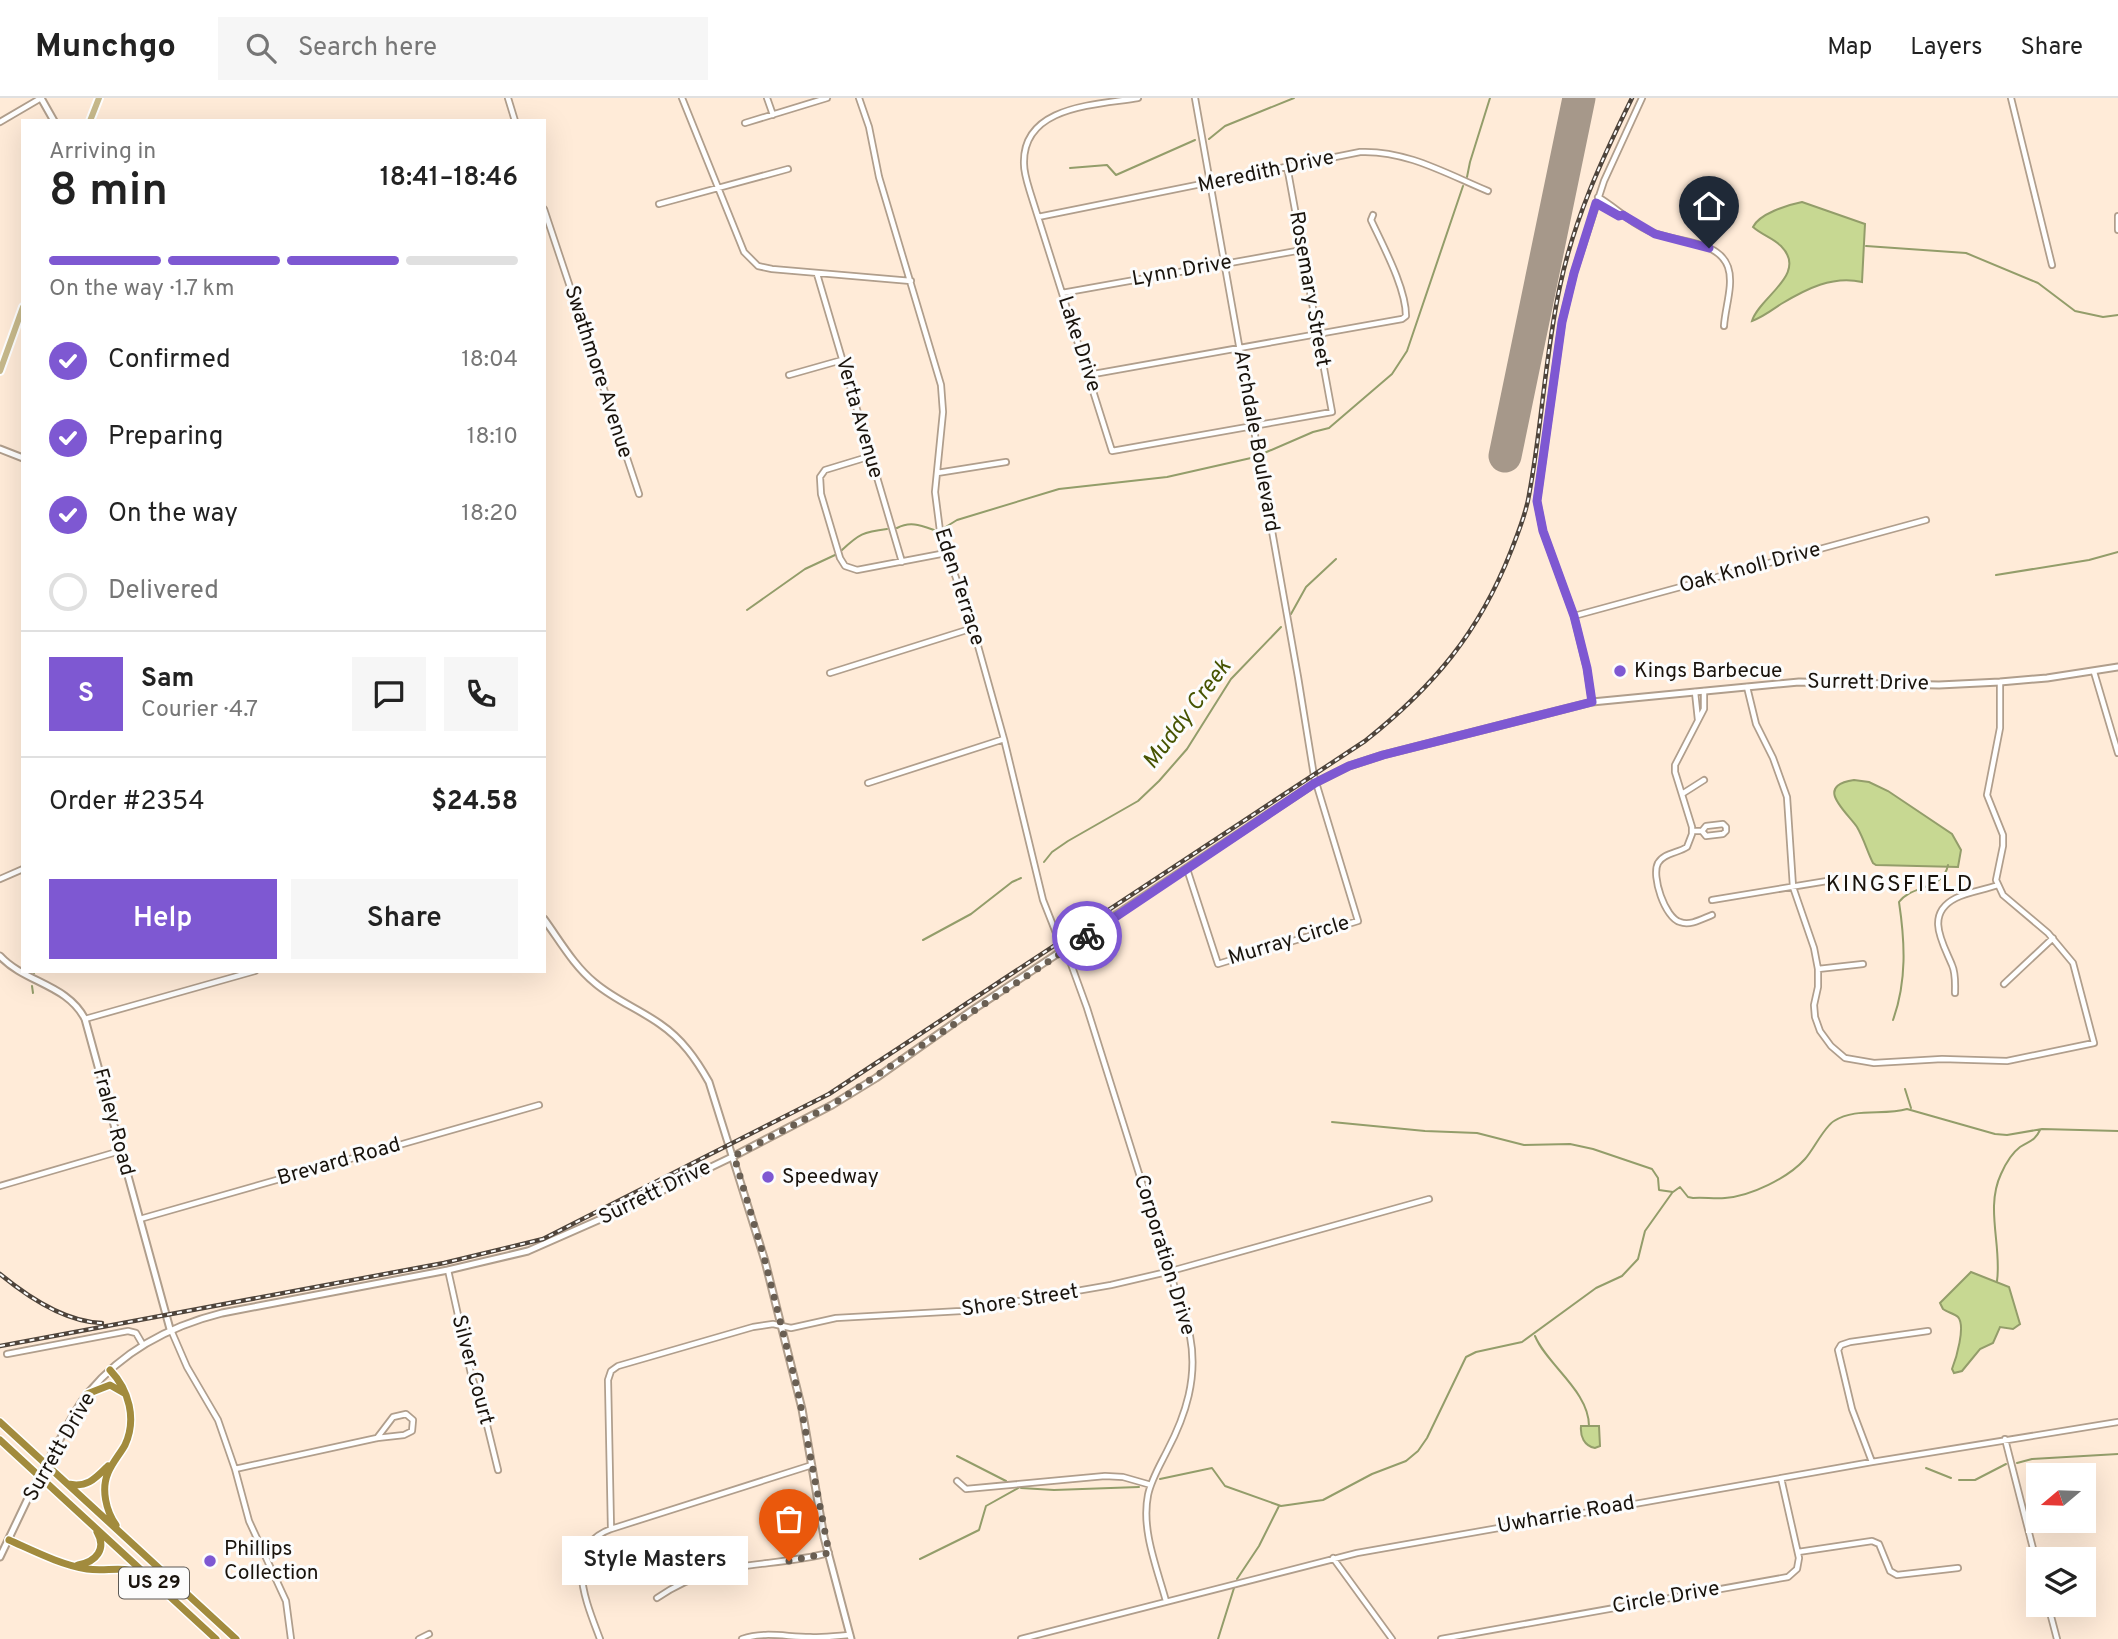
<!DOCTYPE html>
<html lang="en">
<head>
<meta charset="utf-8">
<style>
  :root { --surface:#fff; --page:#f6f6f6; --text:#222; --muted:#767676; --line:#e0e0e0; --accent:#7e58d2 }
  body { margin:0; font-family:Overpass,sans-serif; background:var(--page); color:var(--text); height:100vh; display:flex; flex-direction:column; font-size:26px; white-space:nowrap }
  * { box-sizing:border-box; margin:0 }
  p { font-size:23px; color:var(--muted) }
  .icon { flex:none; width:38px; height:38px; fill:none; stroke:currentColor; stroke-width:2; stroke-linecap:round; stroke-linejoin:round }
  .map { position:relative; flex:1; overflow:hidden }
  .drawer { position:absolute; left:21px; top:21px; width:525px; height:854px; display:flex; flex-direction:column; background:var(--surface); border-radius:0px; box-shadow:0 7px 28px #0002 }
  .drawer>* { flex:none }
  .needle { width:46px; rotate:251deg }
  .controls { position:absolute; left:2026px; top:1365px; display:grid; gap:14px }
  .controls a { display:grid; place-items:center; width:70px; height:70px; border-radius:0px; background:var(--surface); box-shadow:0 7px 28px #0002; font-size:35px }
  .pin { position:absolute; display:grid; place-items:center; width:60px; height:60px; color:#fff; margin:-72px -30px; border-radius:50% 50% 50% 0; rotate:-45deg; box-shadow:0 0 7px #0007 }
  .pin .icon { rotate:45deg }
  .courier { position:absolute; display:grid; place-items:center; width:70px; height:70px; margin:-35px; border:5px solid #7e58d2; border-radius:50%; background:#fff; color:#222; box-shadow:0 2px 9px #0007 }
  .bubble { position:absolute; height:49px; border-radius:0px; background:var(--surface); box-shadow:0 7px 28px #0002; font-size:23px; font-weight:600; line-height:49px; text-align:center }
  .overview em { font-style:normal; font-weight:600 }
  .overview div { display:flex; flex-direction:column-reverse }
  .overview { display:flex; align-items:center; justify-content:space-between; height:119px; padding:0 28px }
  h1 { font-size:46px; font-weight:600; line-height:52px }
  .bar { display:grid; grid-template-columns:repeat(4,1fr); gap:10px 7px; align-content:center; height:84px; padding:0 28px }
  .bar i { height:9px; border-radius:5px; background:var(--line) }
  .bar .selected { background:var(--accent) }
  .bar p { grid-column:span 4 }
  .line { display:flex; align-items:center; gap:18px; padding:0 28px; border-top:2px solid var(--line) }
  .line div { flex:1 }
  .round { display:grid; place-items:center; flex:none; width:74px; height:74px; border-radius:0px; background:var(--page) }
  ol { padding:0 28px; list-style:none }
  li { display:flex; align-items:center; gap:21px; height:77px }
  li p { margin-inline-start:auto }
  li .icon { padding:7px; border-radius:50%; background:var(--accent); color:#fff; stroke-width:4 }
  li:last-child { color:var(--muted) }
  li i { width:38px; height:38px; border:4px solid var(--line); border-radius:50% }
  .button { display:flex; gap:14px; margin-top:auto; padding:14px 28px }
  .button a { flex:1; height:80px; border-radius:0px; background:var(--accent); color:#fff; font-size:28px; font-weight:600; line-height:80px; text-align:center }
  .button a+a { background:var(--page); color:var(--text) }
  header { display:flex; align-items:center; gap:42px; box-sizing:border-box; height:98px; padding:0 35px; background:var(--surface); border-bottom:2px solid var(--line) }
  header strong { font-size:33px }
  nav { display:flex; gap:38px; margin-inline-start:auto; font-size:24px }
  .search { width:490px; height:63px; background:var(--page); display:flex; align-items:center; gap:18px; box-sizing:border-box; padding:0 24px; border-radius:0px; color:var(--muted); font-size:26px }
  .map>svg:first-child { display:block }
  .water { fill:#c7d892; stroke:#939d6a; stroke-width:2 }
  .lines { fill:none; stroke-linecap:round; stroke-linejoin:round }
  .stream { stroke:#939d6a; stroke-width:2 }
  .runway { stroke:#a6988a; stroke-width:33 }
  .street-casing { stroke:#b09e8c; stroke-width:8 }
  .secondary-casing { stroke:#b09e8c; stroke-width:9 }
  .primary-casing { stroke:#fff; stroke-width:10 }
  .highway-casing { stroke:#fff; stroke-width:10 }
  .street { stroke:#fff; stroke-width:4.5 }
  .secondary { stroke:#fff; stroke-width:5 }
  .primary { stroke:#c7b98b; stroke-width:6 }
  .highway { stroke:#a28b3d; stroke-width:7 }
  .rail-casing { stroke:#4e443b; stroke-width:4.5 }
  .rail { stroke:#fcfcfc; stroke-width:2; stroke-dasharray:5; stroke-linecap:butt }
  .secondary-bridge-casing { stroke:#b09e8c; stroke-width:9; stroke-linecap:butt }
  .secondary-bridge { stroke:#fff; stroke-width:5 }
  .done { stroke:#6a5f53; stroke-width:7; stroke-dasharray:0 12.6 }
  .route { stroke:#7e58d2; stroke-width:9 }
  .poi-dot { fill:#7e58d2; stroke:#fcfcfc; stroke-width:2.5 }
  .labels { text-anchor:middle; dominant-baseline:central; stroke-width:6; stroke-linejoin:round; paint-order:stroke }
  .shield { fill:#fcfcfc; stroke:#5d5954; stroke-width:2 }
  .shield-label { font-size:19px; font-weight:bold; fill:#19130c }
  .street-label { font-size:21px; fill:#19130c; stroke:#fcfcfc }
  .poi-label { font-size:21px; fill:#19130c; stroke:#fcfcfc; text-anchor:start }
  .water-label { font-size:23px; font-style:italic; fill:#475402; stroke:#fcfcfc }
  .neighbourhood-label { font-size:23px; letter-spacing:2px; fill:#19130c; stroke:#fcfcfc }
</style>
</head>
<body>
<header>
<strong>Munchgo</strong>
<div class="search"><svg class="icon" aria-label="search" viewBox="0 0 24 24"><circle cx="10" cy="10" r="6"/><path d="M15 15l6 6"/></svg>Search here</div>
<nav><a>Map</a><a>Layers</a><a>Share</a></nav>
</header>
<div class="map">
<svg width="2118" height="1541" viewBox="0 0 2118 1541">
  <rect width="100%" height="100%" fill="#ffebd8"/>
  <path class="water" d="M1802 104 1865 126 1862 184C1833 177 1806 191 1781 206 1772 212 1763 219 1752 223 1759 199 1809 176 1781 148 1773 140 1762 137 1753 129 1759 116 1787 107 1802 104Z
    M1854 682 1869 684 1888 693 1952 736 1961 752 1958 769 1876 767 1873 765C1867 753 1864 741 1857 729 1847 714 1813 688 1854 682Z
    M1971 1174 2009 1189 2020 1226 2013 1231 2000 1229 1993 1245 1980 1251 1962 1273 1954 1275 1952 1271C1956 1261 1966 1228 1958 1219 1955 1216 1947 1214 1943 1211L1940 1205Z
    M1581 1328H1599L1600 1348 1595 1350C1584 1348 1580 1338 1581 1328Z"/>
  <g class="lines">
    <path class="stream" d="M1209 41 1225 28 1294 0
      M1070 70 1107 67 1116 77 1195 42
      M1467 79 1470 64 1490 0
      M1866 148 1966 155 2038 185 2075 213 2103 219 2118 217
      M1262 356 1313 334 1329 330 1392 276 1407 253 1463 88
      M897 430C910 423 920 427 934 432
      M944 430 957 422 1059 391 1167 379 1251 360
      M842 452C859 436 863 434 887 431
      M1996 477 2089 462 2118 454
      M747 512 805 471 835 457
      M1291 516 1306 489 1336 461
      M1044 764 1052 754 1068 743 1138 703 1159 683 1187 651 1231 581 1281 529
      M923 842 971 816 1012 784 1021 780
      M34 875 35 873
      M32 888 33 895
      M1893 922C1907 883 1905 844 1899 804 1912 786 1943 793 1948 767
      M1905 991 1911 1010
      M1332 1024 1425 1033 1477 1035 1524 1047 1570 1046 1593 1051 1652 1071 1658 1080 1659 1092 1673 1094 1680 1089 1688 1099 1693 1100C1703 1099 1714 1101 1725 1100 1751 1098 1788 1080 1805 1061 1814 1051 1824 1029 1834 1023 1856 1009 1884 1018 1907 1011L1995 1036 2007 1037 2042 1031 2118 1033
      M1997 1183C2002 1148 1985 1110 2001 1076 2005 1067 2012 1055 2020 1049 2029 1043 2035 1043 2040 1032
      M1535 1238C1547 1267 1589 1293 1589 1328
      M957 1358 1006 1383
      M2017 1365 2032 1361 2118 1356
      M1926 1370 1951 1380
      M1160 1381 1212 1370 1225 1388 1281 1408 1323 1402 1372 1376 1406 1363 1418 1353 1427 1340 1466 1259 1476 1254 1522 1244 1596 1190 1622 1178 1638 1161 1645 1133 1672 1095
      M1959 1382H1975L2006 1366
      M1021 1390 1054 1392 1139 1389
      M920 1461 979 1432 986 1408 1020 1389
      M1237 1481 1259 1448 1279 1408
      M1218 1541 1234 1490"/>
    <path class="runway" d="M1505 358 1579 0"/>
    <g class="street-casing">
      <path id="street" d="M508 0 515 23
        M682 0 744 154 758 168 772 171 911 183
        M767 0 773 17
        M859 0 869 29 879 79 941 287 943 314 935 394 940 433 973 530 1004 641 1043 802 1058 840 1071 866 1087 910 1190 1238C1198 1279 1186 1317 1167 1353 1160 1367 1151 1382 1148 1397 1141 1432 1157 1470 1166 1503
        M1138 0C1097 7 1022 7 1024 66 1024 76 1028 87 1031 97L1112 353 1332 314 1287 68
        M2011 0 2052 167
        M0 24 41 0
        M745 25 827 0
        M1598 99C1618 111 1635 129 1657 136 1679 144 1719 143 1728 169 1734 186 1725 210 1724 228
        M1596 105 1619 118 1623 117
        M659 106 788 71
        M544 111 639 396
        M2118 118V132
        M1038 119 1360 54C1406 52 1447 76 1488 93
        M817 176 902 464
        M1062 195 1302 152
        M789 277 842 262
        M1088 277 1402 221 1406 218C1406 190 1383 148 1371 122L1373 117
        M871 358 825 372 820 379 821 396 840 460 845 468 857 472 946 455
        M937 375 1006 364
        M1574 518 1926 422
        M2094 574 2118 655
        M830 575 973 530
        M1747 589 1756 626 1773 660 1787 699 1793 789 1814 850 1818 871V889L1814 907 1815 919 1820 933 1831 948 1845 960 1874 965 1942 961 2007 963 2094 945 2073 865 2048 835 2003 797 1996 782 2003 748V737L1987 697 2000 630V584
        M1704 593V611L1675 667V674L1692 729V736L1687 749C1678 755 1664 755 1658 765 1651 778 1665 820 1680 824 1690 828 1702 821 1712 817
        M1695 594 1698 622
        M1592 604 1587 571 1574 518 1543 433 1537 403 1562 224 1574 175 1604 83 1642 0
        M868 685 1004 641
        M1682 696 1704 682
        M1692 733H1702L1706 728 1723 726 1726 729V733L1723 736 1706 738 1702 733
        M1187 771 1218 866 1358 823 1314 678 1298 579 1195 0
        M0 781 23 771
        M1712 802 1833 782
        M1818 871 1863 866
        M2004 886 2053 840
        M1955 895C1955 886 1956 876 1952 867 1943 845 1924 816 1956 800 1968 794 1984 792 1998 787
        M85 921 255 873
        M0 1088 120 1053
        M140 1121 539 1007
        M448 1172 471 1276 485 1319 498 1372
        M171 1232 187 1269 218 1322 235 1371 249 1423 286 1503 291 1541
        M7 1256 128 1233 136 1235 143 1247
        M2005 1341 2039 1474
        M1872 1364 1852 1311 1838 1252 1841 1247 1850 1244 1928 1233
        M235 1371 377 1340 404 1337 412 1333 413 1322 406 1316 393 1319 377 1340
        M957 1383 966 1391 1105 1378 1123 1379 1151 1387
        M611 1431 608 1282 611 1273 618 1268 753 1229 773 1226 791 1230 836 1220 961 1213 1111 1187 1171 1173 1429 1101
        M1798 1454 1872 1443 1879 1446 1890 1473 1897 1477 1958 1470
        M1333 1460 1392 1541
        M657 1500C715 1460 765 1471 829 1455
        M2048 1507 2057 1541
        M419 1541 429 1536
        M600 1541C587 1506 561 1449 611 1431L812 1367
        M742 1541C765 1533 786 1539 810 1539 823 1540 837 1538 850 1537
        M1021 1541 1357 1455 1872 1364 2118 1324
        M1441 1541 1788 1479 1797 1471 1799 1460 1781 1380"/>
    </g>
    <g class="secondary-casing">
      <path id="secondary" d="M41 0 54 23
        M0 351 23 360
        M544 821C560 843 574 868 595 885 615 902 639 911 660 926 682 941 696 961 709 984L765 1163 802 1311 824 1439 851 1541
        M0 858C25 885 67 886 85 921L170 1231
        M55 1350C66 1332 75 1310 89 1294 124 1252 170 1228 222 1215L448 1172 528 1153 628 1109 734 1058 832 1007 876 980 971 913 1315 685 1349 668 1383 657 1592 604 1799 584 1939 587 2000 584 2047 580 2118 569
        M0 1459 30 1396"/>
    </g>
    <g class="primary-casing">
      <path id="primary" d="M90 23 99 0
        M0 273 23 209"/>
    </g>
    <g class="highway-casing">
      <path id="highway" d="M110 1272C129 1292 137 1321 125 1347 120 1356 112 1365 108 1375 101 1391 106 1413 116 1427
        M87 1296 110 1287 124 1295
        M0 1324 236 1541
        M0 1342 216 1541
        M68 1386C87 1390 95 1381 108 1368
        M9 1442C34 1453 61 1467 87 1471 108 1474 121 1467 142 1476
        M78 1467C96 1464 107 1451 97 1434"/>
    </g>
    <use href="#street" class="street"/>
    <use href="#secondary" class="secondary"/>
    <use href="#primary" class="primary"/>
    <use href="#highway" class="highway"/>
    <g class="rail-casing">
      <path id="rail" d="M0 1176C28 1199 65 1224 102 1225
        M0 1248 444 1165 543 1141 829 996 1365 643C1433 589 1479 535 1511 453 1518 435 1526 416 1529 397 1542 328 1545 257 1560 188 1574 121 1602 61 1632 0"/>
    </g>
    <use href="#rail" class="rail"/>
    <g class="secondary-bridge-casing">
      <path id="secondary-bridge" d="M30 1396 55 1350"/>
    </g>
    <use href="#secondary-bridge" class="secondary-bridge"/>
  </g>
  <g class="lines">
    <path class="done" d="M789 1463 829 1455 798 1294 765 1163 734 1058 832 1007 1087 838"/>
    <path class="route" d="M1087 838 1315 685 1349 668 1383 657 1592 604 1587 570 1574 518 1543 433 1537 403 1562 224 1574 175 1596 105 1619 118 1623 117 1655 136 1709 150"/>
  </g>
  <g class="poi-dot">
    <circle cx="1620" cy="573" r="7"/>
    <circle cx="768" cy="1079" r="7"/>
    <circle cx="210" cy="1463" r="7"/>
  </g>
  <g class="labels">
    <rect class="shield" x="119" y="1469.5" width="70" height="31" rx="5"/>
    <g class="shield-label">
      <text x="154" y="1485">US 29</text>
    </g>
    <g class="street-label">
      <text transform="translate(1266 74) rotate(-12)">Meredith Drive</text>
      <text transform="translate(1182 173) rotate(-10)">Lynn Drive</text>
      <text transform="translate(1309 191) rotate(80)">Rosemary Street</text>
      <text transform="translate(1079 246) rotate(72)">Lake Drive</text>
      <text transform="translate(598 274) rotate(72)">Swathmore Avenue</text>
      <text transform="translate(859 320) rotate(74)">Verta Avenue</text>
      <text transform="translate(1256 343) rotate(80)">Archdale Boulevard</text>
      <text transform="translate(1750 470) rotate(-15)">Oak Knoll Drive</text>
      <text transform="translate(959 489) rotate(72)">Eden Terrace</text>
      <text transform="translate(1868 585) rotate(1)">Surrett Drive</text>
      <text transform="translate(1289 843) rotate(-17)">Murray Circle</text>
      <text transform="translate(113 1024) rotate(75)">Fraley Road</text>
      <text transform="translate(339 1064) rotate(-16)">Brevard Road</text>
      <text transform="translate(655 1095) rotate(-26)">Surrett Drive</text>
      <text transform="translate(1164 1157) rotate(73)">Corporation Drive</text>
      <text transform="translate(1020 1203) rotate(-9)">Shore Street</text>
      <text transform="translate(472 1272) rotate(75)">Silver Court</text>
      <text transform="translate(60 1349) rotate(-60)">Surrett Drive</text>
      <text transform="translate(1566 1417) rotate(-10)">Uwharrie Road</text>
      <text transform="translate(1666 1500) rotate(-10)">Circle Drive</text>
    </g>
    <g class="poi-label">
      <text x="1634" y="573">Kings Barbecue</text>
      <text x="782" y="1079">Speedway</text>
      <text x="224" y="1451">Phillips<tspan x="224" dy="24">Collection</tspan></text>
    </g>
    <g class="water-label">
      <text transform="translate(1188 617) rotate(-53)">Muddy Creek</text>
    </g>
    <g class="neighbourhood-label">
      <text x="1900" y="787">KINGSFIELD</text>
    </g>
  </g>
</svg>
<div class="controls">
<a><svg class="needle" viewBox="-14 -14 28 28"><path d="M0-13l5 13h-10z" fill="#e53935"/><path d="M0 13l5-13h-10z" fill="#767676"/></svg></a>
<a><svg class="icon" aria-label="layers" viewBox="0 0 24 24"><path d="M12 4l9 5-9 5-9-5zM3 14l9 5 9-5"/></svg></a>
</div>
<div class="pin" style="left:789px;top:1463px;background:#ea580c"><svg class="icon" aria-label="bag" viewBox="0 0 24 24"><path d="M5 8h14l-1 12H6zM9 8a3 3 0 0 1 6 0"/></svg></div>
<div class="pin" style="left:1709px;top:150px;background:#1f2937"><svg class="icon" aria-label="home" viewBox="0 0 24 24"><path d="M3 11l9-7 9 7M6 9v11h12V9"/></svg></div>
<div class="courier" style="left:1087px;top:838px"><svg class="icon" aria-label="bike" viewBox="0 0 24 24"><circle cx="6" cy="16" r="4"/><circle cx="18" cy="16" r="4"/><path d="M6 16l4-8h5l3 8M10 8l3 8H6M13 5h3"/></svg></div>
<div class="bubble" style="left:562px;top:1438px;width:186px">Style Masters</div>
<section class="drawer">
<div class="overview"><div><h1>8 min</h1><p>Arriving in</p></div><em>18:41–18:46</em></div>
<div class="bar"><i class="selected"></i><i class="selected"></i><i class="selected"></i><i></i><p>On the way · 1.7 km</p></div>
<ol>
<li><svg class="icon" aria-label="check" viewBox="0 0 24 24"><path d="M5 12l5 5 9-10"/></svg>Confirmed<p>18:04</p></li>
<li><svg class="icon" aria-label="check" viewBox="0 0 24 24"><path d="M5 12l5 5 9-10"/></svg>Preparing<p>18:10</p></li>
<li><svg class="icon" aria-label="check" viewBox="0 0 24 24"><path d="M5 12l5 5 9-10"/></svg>On the way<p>18:20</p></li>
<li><i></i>Delivered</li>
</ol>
<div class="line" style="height:126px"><b class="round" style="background:var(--accent);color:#fff">S</b><div><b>Sam</b><p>Courier · 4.7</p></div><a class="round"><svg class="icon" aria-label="chat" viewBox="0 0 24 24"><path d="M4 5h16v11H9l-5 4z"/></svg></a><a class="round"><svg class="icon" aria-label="phone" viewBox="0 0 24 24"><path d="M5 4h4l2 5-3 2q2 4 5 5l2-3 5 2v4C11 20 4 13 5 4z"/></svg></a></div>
<div class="line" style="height:91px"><div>Order #2354</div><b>$24.58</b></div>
<div class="button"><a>Help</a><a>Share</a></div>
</section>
</div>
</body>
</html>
